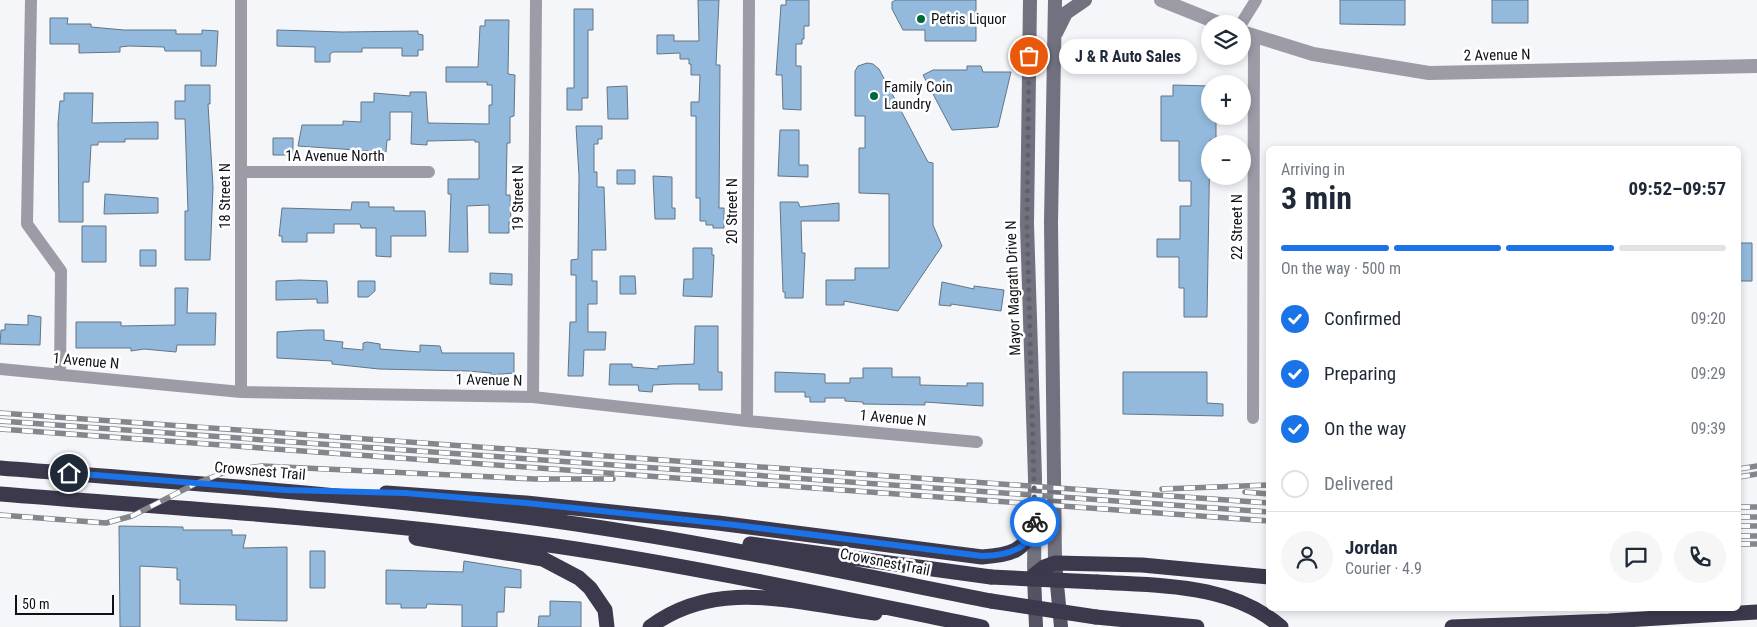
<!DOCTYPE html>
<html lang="en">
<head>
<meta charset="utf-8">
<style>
  :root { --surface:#fff; --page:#f6f6f7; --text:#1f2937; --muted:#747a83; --line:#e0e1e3; --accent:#1a73e8 }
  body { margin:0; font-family:"Roboto Condensed",sans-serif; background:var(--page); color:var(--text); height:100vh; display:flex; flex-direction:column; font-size:19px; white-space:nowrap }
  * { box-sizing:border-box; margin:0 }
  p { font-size:16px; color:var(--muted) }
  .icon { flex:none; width:28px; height:28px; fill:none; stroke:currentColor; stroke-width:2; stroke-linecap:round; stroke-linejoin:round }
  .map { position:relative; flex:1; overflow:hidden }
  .side { position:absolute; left:1266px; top:146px; width:475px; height:465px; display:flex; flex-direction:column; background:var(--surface); border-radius:8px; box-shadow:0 2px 8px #0003 }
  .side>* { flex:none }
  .buttons { position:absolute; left:1201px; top:15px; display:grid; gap:10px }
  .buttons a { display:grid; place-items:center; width:50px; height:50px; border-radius:50%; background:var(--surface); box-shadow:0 2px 8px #0003; font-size:25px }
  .scale { position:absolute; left:15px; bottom:12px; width:99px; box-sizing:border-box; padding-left:5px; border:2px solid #0e1118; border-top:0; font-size:14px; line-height:18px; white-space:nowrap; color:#0e1118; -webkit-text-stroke:4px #fff; paint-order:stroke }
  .pin { position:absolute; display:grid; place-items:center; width:42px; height:42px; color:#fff; margin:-21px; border:2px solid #fff; border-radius:50%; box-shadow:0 1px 5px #0007 }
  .courier { position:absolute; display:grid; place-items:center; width:50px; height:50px; margin:-25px; border:4px solid #1a73e8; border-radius:50%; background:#fff; color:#222; box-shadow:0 1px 6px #0007 }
  .bubble { position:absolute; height:35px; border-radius:18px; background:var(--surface); box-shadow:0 2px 8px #0003; font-size:16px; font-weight:700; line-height:35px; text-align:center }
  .summary em { font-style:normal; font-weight:700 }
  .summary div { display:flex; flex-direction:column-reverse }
  .summary { display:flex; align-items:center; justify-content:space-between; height:85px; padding:0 15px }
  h1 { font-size:32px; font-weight:700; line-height:38px }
  .bar { display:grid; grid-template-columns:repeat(4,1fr); gap:8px 5px; align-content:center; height:60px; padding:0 15px }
  .bar i { height:6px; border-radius:4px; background:var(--line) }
  .bar .selected { background:var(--accent) }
  .bar p { grid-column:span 4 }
  .line { display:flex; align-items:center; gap:12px; padding:0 15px; border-top:1px solid var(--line) }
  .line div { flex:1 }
  .round { display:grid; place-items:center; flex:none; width:52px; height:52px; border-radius:26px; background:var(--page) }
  ol { padding:0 15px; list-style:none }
  li { display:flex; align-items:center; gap:15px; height:55px }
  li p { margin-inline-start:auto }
  li .icon { padding:5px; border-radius:50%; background:var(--accent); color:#fff; stroke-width:4 }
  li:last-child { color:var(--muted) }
  li i { width:28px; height:28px; border:2px solid var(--line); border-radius:50% }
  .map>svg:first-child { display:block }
  .building { fill:#93badd; stroke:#637585 }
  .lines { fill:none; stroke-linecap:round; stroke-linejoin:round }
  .minor { stroke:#9c9ba6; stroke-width:12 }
  .tertiary { stroke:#9c9ba6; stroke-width:14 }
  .secondary { stroke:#72717f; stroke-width:14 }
  .primary { stroke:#545364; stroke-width:14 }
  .motorway { stroke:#3c394d; stroke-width:15 }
  .rail-casing { stroke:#84868c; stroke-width:5.5 }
  .rail { stroke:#fff; stroke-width:4; stroke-dasharray:11; stroke-linecap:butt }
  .motorway-bridge { stroke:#3c394d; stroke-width:15 }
  .done { stroke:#5e6167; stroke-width:5; stroke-dasharray:0 9 }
  .route { stroke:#1a73e8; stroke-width:6 }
  .poi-dot { fill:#00683e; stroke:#fff; stroke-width:2 }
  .labels { text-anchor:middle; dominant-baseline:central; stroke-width:5; stroke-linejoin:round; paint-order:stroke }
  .poi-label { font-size:15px; fill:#0e1118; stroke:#fff; text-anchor:start }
  .street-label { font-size:15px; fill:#0e1118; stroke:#fff }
</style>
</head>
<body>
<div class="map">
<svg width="1757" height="627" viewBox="0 0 1757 627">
  <rect width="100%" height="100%" fill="#f4f6fa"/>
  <path class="building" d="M698 0H719L716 65H720L719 208H724V228H713V225H706V221H700V198H696V116H691V102H699L700 75H691V64H689V59H680V53L657 54V35H674V41H699Z
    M786 0H809V26H804V39H802V44H796V66H801V110L783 109 782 75H776L781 5H786Z
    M896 0H976V41H925V30H903L892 9V2Z
    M1340 0H1405V25L1340 24Z
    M1492 0H1528V23H1492Z
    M574 9H593V30H588V98H582V110H567V88H574Z
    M50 18H68L67 24H91V27L124 30H176V34H202V30L218 31 216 66H201V51H165L164 47 129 46 120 47V52L79 53V44H50Z
    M485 20H509L508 74 515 75 514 116 510 117V143H507L506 195H510L511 222H509V233H489V205L467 206 468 252H449L451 194H448V179H479V142H475V140L427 141V145L411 144 412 112H390V140H387L386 152 298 146 302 125H343V121L361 122V102H374V93L410 96V92H426L428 123 489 124V105H492V85H487V82H446V67H478L480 26H485Z
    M277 30 342 32 418 31V34L423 35V50H418V56H402V48H362V52H333L330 54V62H315V47L277 46Z
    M867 63 873 64 879 69 928 162 933 163V225L942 246 898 311 844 301V305H826V280H855V268H889V194L859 193V148H865V116H855V71L858 66Z
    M967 66H981L983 72H1011L998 127 952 130 923 75 933 70H967Z
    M185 85H210V104H208L213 187 210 260H185V211H188L185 119H175V101H185Z
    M1173 85 1210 86V116H1216V140H1210L1207 317H1184V288H1179V257H1157V239H1180V206H1191V181H1179V141H1161V96H1173Z
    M627 86 628 119H608L607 87Z
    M64 93H93L92 123 158 122V139H125V142H98V145H91L89 182H83V222H59L58 123 60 101H64Z
    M576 126H602V139H598V144H594V172H597V187H604L606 250H592V281H597V304H588V332H606L605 350H584L583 376H568L570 322H576V275H571V260L578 259 579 176Z
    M780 130H799V165H808V177L778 176Z
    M273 138H293V155H273Z
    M617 170H635V184H617Z
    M653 176 672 177V208H675V219H655Z
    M105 194 158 198V213L104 214Z
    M352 202H369V207H394V211H425L426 236H391V257L376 256V228H361L360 224H334V233H307V242H282V236H279L282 208 351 210Z
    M780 202H798L800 207 839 203V221H801L802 253H805L803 298H785V292H783Z
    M82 226H106V262H82Z
    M1739 243H1752V281H1739Z
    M693 248H712V255H714L712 297 683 296 684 279H693Z
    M140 250H156V266H140Z
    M490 273 512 274V285L490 284Z
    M620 276H635L636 294H620Z
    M300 280 327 281 328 303H317V299L276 300V281Z
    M358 281H375V291L368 297H358Z
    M942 282 974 289V286L1004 290 1001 311 951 304V306L939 305Z
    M175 288H188L187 313H216L215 345H177L176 352 144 349 131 351V348H76V322H121V326L175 325Z
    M28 315 41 317 40 345 0 344 1 330H5V324L28 325Z
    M695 326H718V372H722V390H699V384H674L653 385 652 392 639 391 638 385H609L610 364H632V367L658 369V366L694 364Z
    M308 330H324V340L343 342 342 348 363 350V343L367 342 380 344V349L420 352V345L440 346 442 353H514V373L491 375V373L468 371 379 369 332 364V361L277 358V332Z
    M863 368H892V377H920V385L967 386V383H983V406L925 402V405L863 404V402L845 401V398H825V402H810V397H805V392H775V372L825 374V383H850V378H863Z
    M1123 372H1207V403L1223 404V416L1123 414Z
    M119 526 183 527V530H232V535H246L243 548 287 547V621L236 620V605L180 604V580H177V568L140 566V627H120Z
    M310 551H325V588H310Z
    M464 561 521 570V588L505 587 504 612H497V627H462V605L427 604 426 608H401V604H386V570L463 572Z
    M550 601 581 602V627H538L539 616H550Z"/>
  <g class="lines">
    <path class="minor" d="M31 0 27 224 61 271 60 375
      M1241 24 1256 0
      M241 172H429
      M0 369 241 392 533 397 747 421 977 442
      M241 392V0
      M533 397 536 0
      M1253 418 1254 37
      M747 421 749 0"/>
    <path class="tertiary" d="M1161 0 1221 24
      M1242 32 1313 54 1429 73 1757 66"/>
    <path class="secondary" d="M1030 0 1027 224 1035 478 1034 575
      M1055 0 1051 222 1055 563
      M1056 33 1066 13 1085 0"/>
    <path class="primary" d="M1055 563 1061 627
      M1034 575 1036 627"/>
    <path class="motorway" d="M0 468C199 484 398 497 596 527 728 547 860 575 991 601
      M386 493 526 503 718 523 982 557C1010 555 1025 552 1035 524
      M0 494C186 509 371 520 556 546 699 567 840 598 982 627
      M416 538 543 559 579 578 590 588 605 610 607 627
      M750 544 991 577
      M1034 575 1044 567 1055 563 1142 565 1269 577
      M1097 582C1160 586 1231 583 1281 627
      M1096 617 1197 627
      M650 627C717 576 798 604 875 613
      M1452 627 1609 621 1757 612"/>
    <g class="rail-casing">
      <path id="rail" d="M0 413 1269 503
        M0 421 1269 512
        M0 429 1269 521
        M1739 469 1757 466
        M1739 477 1757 474
        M1162 489 1269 485
        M1245 492 1269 494
        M1739 507H1757
        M0 515 106 523 132 516 197 483 231 470 262 466 535 479H613
        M1739 517H1757
        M1739 526H1757
        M1739 536H1757
        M1739 544H1757"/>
    </g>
    <use href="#rail" class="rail"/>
    <path class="motorway-bridge" d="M991 577 1097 582
      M991 601 1096 617"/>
  </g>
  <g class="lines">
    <path class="done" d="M1029 56 1027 224 1035 522"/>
    <path class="route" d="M69 473 285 490 405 493 526 503 735 525 982 556C1007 556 1031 550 1035 522"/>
  </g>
  <g class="poi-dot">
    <circle cx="921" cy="19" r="5"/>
    <circle cx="874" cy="96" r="5"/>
  </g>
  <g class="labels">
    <g class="poi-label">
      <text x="931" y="19">Petris Liquor</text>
      <text x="884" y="87">Family Coin<tspan x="884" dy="17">Laundry</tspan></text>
    </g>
    <g class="street-label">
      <text transform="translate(1497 55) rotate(-1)">2 Avenue N</text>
      <text x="335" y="156">1A Avenue North</text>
      <text transform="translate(225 196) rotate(-90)">18 Street N</text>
      <text transform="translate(518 198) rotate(-90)">19 Street N</text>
      <text transform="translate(732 211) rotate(-90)">20 Street N</text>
      <text transform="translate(1237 227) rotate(-90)">22 Street N</text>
      <text transform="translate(1013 288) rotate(-92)">Mayor Magrath Drive N</text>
      <text transform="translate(86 361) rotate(5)">1 Avenue N</text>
      <text transform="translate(489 380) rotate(1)">1 Avenue N</text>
      <text transform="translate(893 418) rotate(5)">1 Avenue N</text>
      <text transform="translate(260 471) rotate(5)">Crowsnest Trail</text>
      <text transform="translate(885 562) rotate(11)">Crowsnest Trail</text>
    </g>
  </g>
</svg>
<div class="buttons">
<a><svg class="icon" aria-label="layers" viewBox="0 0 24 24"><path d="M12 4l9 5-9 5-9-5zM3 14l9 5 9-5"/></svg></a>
<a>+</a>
<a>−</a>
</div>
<div class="scale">50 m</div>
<div class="pin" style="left:1029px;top:56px;background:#ea580c"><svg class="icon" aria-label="bag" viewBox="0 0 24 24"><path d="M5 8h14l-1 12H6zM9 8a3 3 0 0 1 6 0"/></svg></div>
<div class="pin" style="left:69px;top:473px;background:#1f2937"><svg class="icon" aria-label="home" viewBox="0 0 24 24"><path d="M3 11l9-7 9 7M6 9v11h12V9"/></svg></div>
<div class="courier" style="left:1035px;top:522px"><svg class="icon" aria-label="bike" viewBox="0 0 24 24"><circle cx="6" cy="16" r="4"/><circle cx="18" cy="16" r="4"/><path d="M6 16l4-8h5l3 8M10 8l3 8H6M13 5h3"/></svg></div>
<div class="bubble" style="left:1059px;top:39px;width:138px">J &amp; R Auto Sales</div>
<section class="side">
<div class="summary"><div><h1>3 min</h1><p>Arriving in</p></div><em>09:52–09:57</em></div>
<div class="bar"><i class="selected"></i><i class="selected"></i><i class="selected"></i><i></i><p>On the way · 500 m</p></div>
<ol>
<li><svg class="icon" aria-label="check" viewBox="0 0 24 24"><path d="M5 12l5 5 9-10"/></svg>Confirmed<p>09:20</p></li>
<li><svg class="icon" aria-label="check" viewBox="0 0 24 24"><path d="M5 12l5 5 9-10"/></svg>Preparing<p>09:29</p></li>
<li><svg class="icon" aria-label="check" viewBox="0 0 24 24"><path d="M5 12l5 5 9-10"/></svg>On the way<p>09:39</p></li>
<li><i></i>Delivered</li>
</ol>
<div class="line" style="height:90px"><a class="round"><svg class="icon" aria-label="person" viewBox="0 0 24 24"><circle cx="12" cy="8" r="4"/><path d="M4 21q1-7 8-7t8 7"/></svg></a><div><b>Jordan</b><p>Courier · 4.9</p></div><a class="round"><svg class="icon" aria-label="chat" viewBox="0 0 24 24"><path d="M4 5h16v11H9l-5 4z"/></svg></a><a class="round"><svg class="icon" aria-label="phone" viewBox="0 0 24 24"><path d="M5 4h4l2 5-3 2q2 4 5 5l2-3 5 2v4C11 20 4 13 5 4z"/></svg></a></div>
</section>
</div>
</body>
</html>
